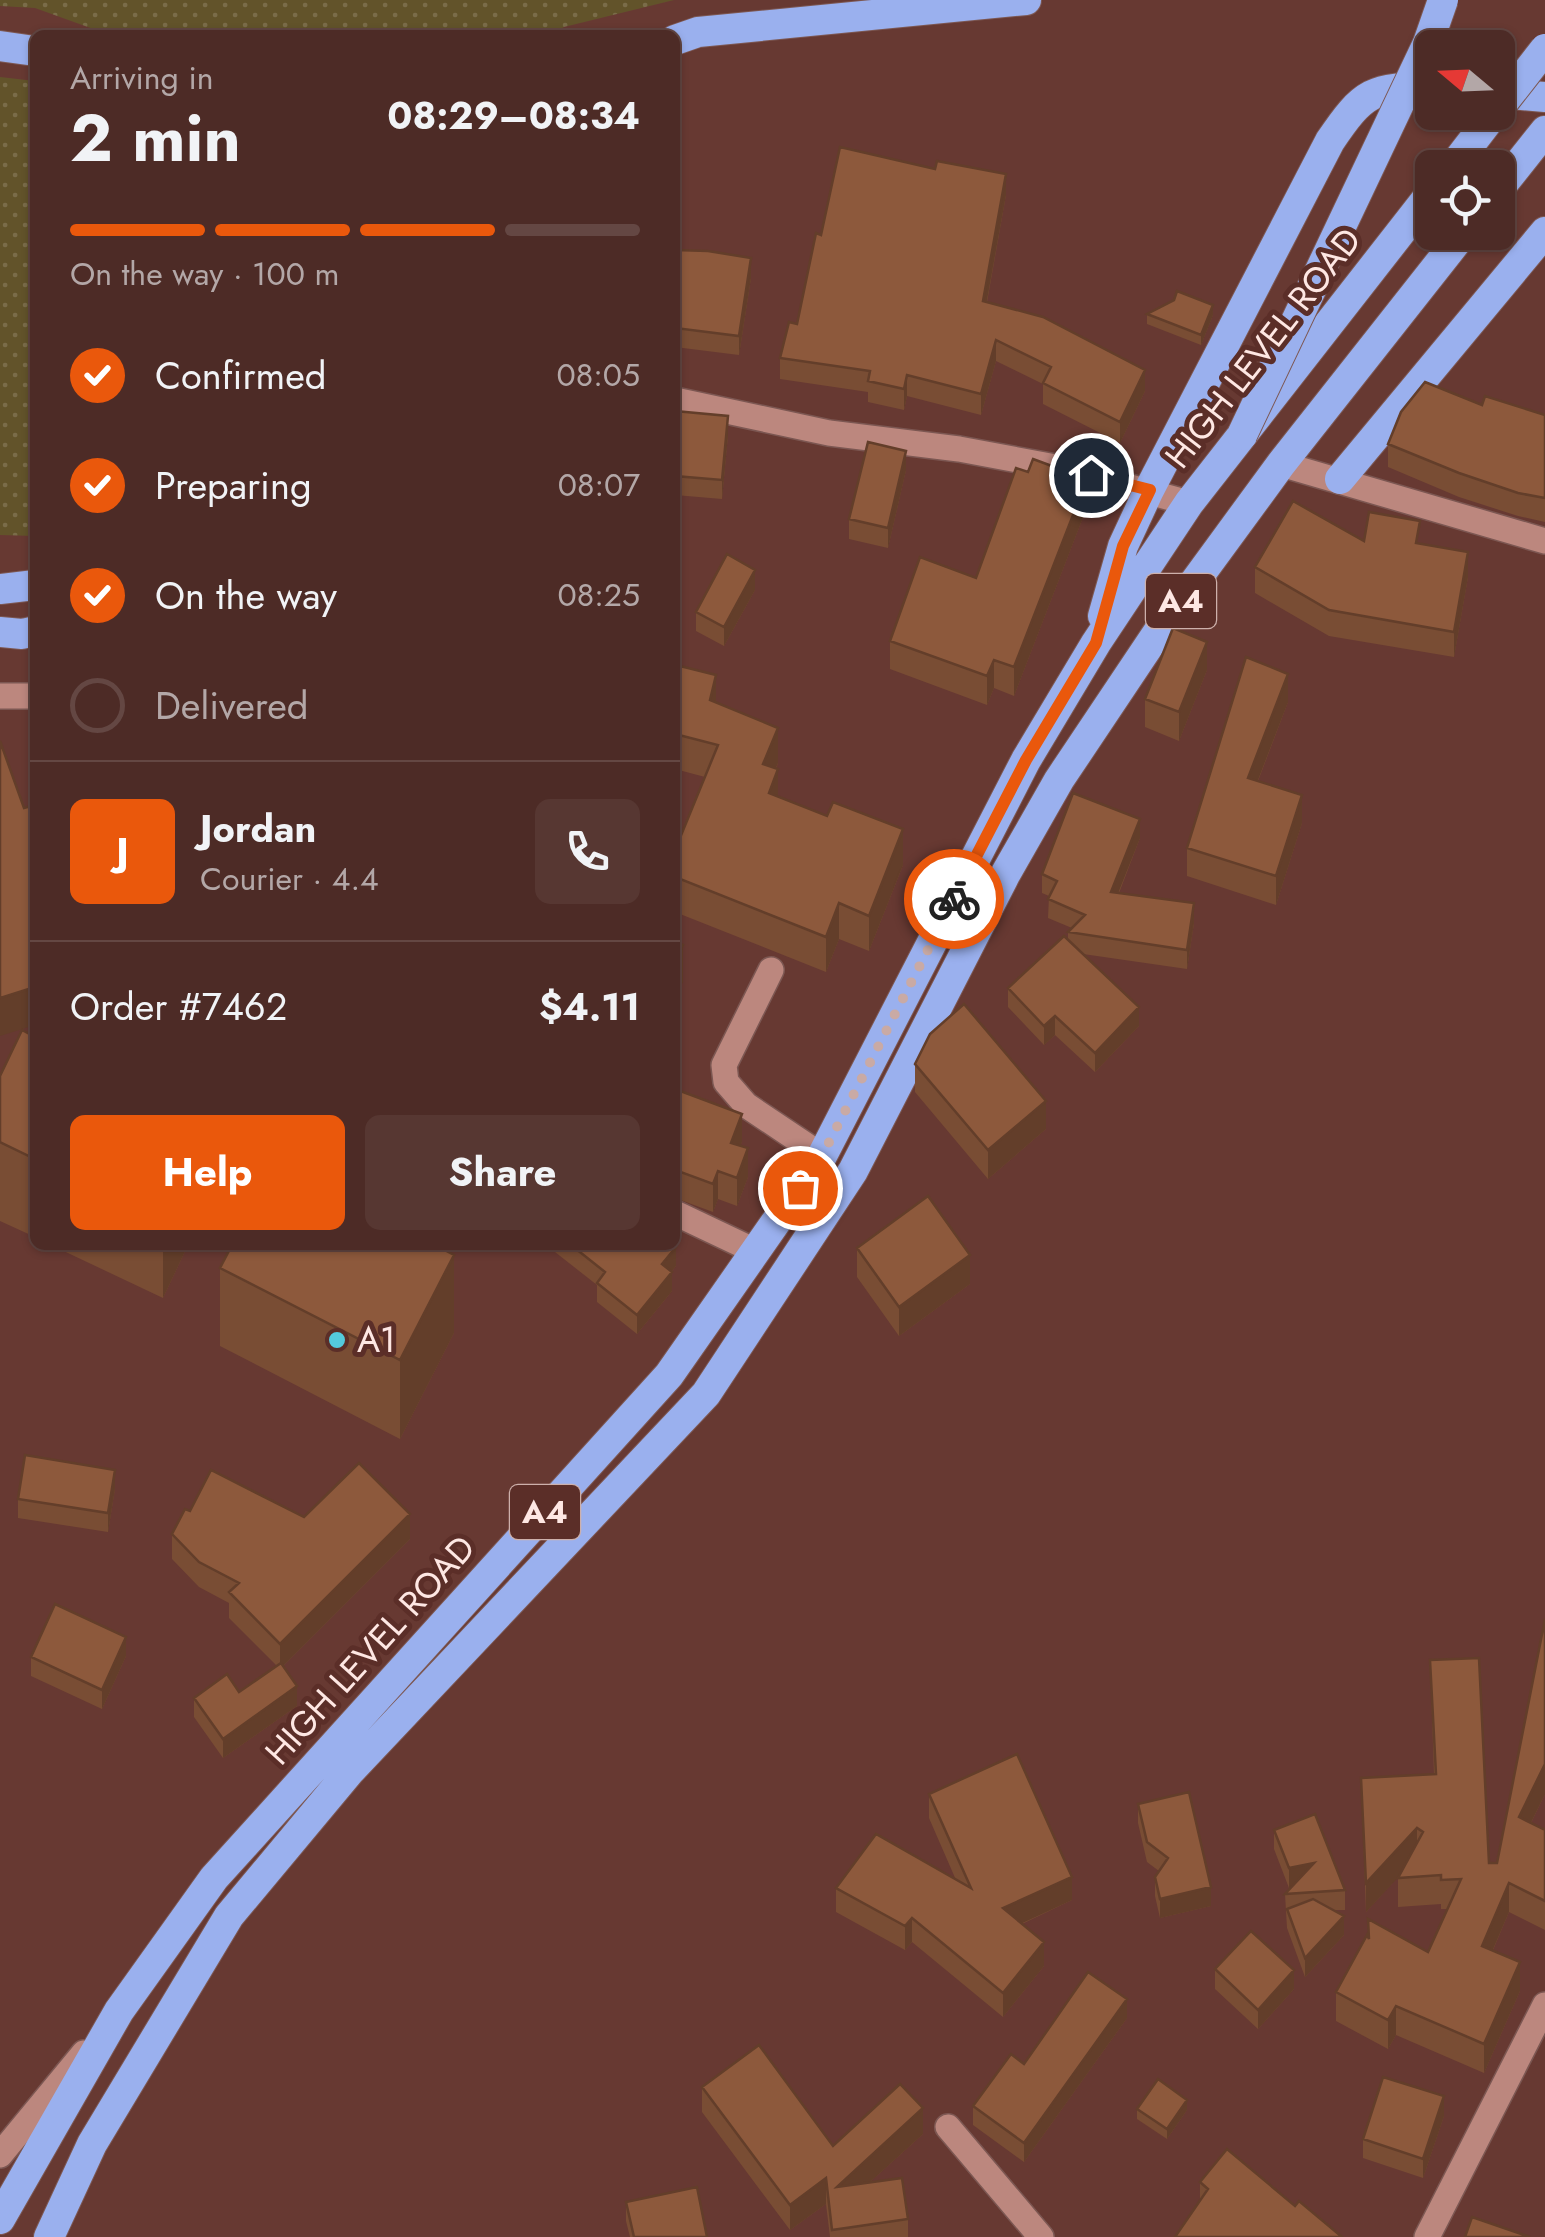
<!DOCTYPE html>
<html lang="en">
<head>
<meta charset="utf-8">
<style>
  :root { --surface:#4d2b26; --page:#573732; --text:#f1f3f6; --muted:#b3a7a7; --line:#644743; --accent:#ea580c }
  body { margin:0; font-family:Jost,sans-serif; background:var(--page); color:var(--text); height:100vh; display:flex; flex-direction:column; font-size:38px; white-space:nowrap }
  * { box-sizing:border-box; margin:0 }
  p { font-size:32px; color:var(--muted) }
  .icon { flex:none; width:55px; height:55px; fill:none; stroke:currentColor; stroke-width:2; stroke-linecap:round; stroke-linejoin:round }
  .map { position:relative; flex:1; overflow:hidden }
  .sheet { position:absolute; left:30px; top:30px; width:650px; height:1220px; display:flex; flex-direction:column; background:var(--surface); border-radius:15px; box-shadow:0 2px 8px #0004,0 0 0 2px var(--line) }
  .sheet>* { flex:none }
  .needle { width:65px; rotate:289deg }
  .tools { position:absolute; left:1415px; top:30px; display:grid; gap:20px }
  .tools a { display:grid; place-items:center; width:100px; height:100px; border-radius:15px; background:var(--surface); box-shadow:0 2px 8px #0004,0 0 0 2px var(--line); font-size:50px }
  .pin { position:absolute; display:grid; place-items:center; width:85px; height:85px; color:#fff; margin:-42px; border:5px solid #fff; border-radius:50%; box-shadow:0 2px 10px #0007 }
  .courier { position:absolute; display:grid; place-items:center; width:100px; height:100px; margin:-50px; border:8px solid #ea580c; border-radius:50%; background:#fff; color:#222; box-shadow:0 2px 12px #0007 }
  .head em { font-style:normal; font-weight:700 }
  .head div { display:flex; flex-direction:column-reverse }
  .head { display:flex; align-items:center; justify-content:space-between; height:170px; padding:0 40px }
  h1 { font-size:65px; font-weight:700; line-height:75px }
  .bar { display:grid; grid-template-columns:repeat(4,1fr); gap:15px 10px; align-content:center; height:120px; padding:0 40px }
  .bar i { height:12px; border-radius:8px; background:var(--line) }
  .bar .active { background:var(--accent) }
  .bar p { grid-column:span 4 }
  .line { display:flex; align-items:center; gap:25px; padding:0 40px; border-top:2px solid var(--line) }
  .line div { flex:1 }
  .round { display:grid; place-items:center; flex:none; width:105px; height:105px; border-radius:15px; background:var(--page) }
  ol { padding:0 40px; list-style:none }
  li { display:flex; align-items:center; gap:30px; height:110px }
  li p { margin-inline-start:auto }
  li .icon { padding:10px; border-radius:50%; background:var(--accent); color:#fff; stroke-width:4 }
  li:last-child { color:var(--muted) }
  li i { width:55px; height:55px; border:5px solid var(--line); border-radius:50% }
  .button { display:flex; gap:20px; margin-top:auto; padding:20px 40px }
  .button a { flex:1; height:115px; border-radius:15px; background:var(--accent); color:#fff; font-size:40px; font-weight:700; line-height:115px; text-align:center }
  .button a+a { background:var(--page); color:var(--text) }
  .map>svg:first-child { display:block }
  .grass { fill:url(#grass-dots) }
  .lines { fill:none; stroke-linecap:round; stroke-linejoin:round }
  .minor-casing { stroke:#7c5752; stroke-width:28 }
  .highway-casing { stroke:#7c5752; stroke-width:32 }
  .minor { stroke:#bc877e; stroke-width:25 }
  .highway { stroke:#9ab0ee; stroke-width:30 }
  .highway-bridge-casing { stroke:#7c5752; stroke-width:32; stroke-linecap:butt }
  .highway-bridge { stroke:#9ab0ee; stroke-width:30 }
  .wall { fill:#794d34 }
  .shaded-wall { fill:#633e2a }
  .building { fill:#8d593c; stroke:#633e2a; stroke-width:2.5 }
  .done { stroke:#c9aaa5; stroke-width:10; stroke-dasharray:0 18 }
  .route { stroke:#ea580c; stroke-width:12 }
  .poi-dot { fill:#54cadd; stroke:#5b2e28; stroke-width:4 }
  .labels { text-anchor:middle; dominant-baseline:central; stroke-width:10; stroke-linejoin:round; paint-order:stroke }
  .shield { fill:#5b2e28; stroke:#cdb0ab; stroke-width:2.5 }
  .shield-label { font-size:32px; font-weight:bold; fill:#fee7e3 }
  .street-label { font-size:35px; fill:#fee7e3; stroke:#5b2e28 }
  .poi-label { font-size:35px; fill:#fee7e3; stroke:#5b2e28; text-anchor:start }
</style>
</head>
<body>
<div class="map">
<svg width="1545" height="2237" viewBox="0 0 1545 2237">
  <defs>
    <pattern id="grass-dots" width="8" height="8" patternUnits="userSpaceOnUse" patternTransform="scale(2.5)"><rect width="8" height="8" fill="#62532a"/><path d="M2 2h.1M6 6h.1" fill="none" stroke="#7a6c49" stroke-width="1.8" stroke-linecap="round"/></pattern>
  </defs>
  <rect width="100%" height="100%" fill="#673932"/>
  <path class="grass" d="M0 0H674L564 27 550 35H110L35 8 0 6Z
    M0 77 35 81V536L0 535Z"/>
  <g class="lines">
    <g class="minor-casing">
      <path id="minor" d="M675 400 829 433 959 449 1061 468 1189 503
        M1281 464 1545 541
        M0 696H35
        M771 970 724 1065 726 1082 746 1105 822 1156
        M675 1213 755 1251
        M948 2127 1041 2237
        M0 2155 84 2053
        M1427 2237 1545 2005"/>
    </g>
    <g class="highway-casing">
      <path id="highway" d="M675 40 698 32 1026 0
        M0 46 35 51
        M1498 93 1545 97
        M1452 168 1495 112
        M1498 190 1545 131
        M1340 479 1545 232
        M0 589 35 585
        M1103 616 1123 546 1149 490 1330 141C1363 92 1373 86 1432 88
        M0 632 22 634 35 631
        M0 2219 119 2011 214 1878 669 1375 822 1156 1026 760 1096 643 1189 503 1432 192
        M49 2237 92 2144 229 1916 350 1771 706 1394 853 1171 1006 873 1059 780 1158 632 1281 464 1464 232"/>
    </g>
    <use href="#minor" class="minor"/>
    <use href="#highway" class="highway"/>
    <g class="highway-bridge-casing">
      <path id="highway-bridge" d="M1498 109 1545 49
        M1242 435 1428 43 1443 0"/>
    </g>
    <use href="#highway-bridge" class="highway-bridge"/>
  </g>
  <path class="wall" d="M1006 195 987 302 1145 391 1120 443 1043 404V384L996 361 981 415 907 396 904 410 868 402V392L780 379V358L797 324 821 235Z
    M675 250 751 278 739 355 675 347Z
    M1174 300 1213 315 1201 345 1147 324V314Z
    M1482 405 1545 415V522L1518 516 1459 497 1388 467V444Z
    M675 411 728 435 722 499 675 495Z
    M906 470 888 548 849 539V519Z
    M1087 507 1014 696 994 688 987 705 890 669V641L976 578Z
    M1364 541 1420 543 1468 577 1454 657 1329 636 1255 593V567Z
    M755 590 724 646 696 631V612Z
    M1207 670 1179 741 1145 727V699Z
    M675 685 716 702 778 763 776 769 778 796 903 865 869 951 839 939 826 972 675 912V850L705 777 675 769Z
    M1288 702 1258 781 1302 823 1276 905 1187 876V848Z
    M1140 838 1119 893 1194 923 1187 969 1083 954 1139 1026 1095 1072 1055 1035 1044 1045 1008 1007V988L1068 939V932L1072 928 1048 918 1049 896 1042 893V874Z
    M35 1037V1237L0 1221V1076Z
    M915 1064 1046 1129 988 1179 915 1092Z
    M675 1089 742 1142 740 1146 748 1177 737 1206 718 1199 713 1212 675 1198Z
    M51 1245H188L163 1298Z
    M555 1245H673L676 1266 672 1271V1291L637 1334 597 1302V1285L555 1252Z
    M857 1248 970 1284 899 1336 857 1277Z
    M220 1268 454 1333 400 1439 220 1346Z
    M115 1489 108 1532 18 1518V1499Z
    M190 1511 304 1517 410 1539 283 1666 297 1706 223 1758 194 1717V1698L239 1692 277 1666 229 1618V1603L199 1587 172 1559V1534Z
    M126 1656 102 1709 31 1676V1657Z
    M1430 1660 1489 1863H1497L1545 1794 1531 1823 1545 1830V1930L1509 1912 1493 1950 1520 1991 1484 2073 1396 2035 1388 2049 1336 2021V1992L1368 1937V1919L1428 1952 1447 1909H1441V1904L1398 1907V1877L1366 1912 1361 1778 1434 1774Z
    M929 1794 1072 1900 1022 1924 1044 1966 1003 2017 912 1942 905 1950 836 1912V1888L956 1880 929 1818Z
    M1138 1804 1211 1906 1160 1918 1155 1896V1877L1159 1871 1147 1862 1138 1823Z
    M1274 1830 1345 1890V1910H1334L1344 1935 1305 1977 1287 1928 1285 1894 1291 1887 1289 1888 1274 1849Z
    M1215 1969 1294 1989 1258 2029 1215 1989Z
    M1127 2018 1024 2162 973 2125V2106L1024 2064Z
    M702 2087 833 2146 923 2134 870 2182 908 2219V2237H830L826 2204 790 2230 702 2112Z
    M1137 2109 1187 2110 1167 2139 1137 2119Z
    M1444 2116 1423 2178 1363 2158V2139Z
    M1200 2182 1295 2206 1200 2202Z
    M626 2202 707 2237H630L626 2221Z"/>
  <path class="shaded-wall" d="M1006 174V195L983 322V301Z
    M751 258V278L739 355V336Z
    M1213 305V315L1201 345V335Z
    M996 340V361L981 415V394Z
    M1145 370V391L1120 443V422Z
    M907 375V396L904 410V389Z
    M728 416V435L722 499V480Z
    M906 451V470L888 548V528Z
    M1087 479V507L1014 696V667Z
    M1468 552V577L1454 657V632Z
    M755 570V590L724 646V627Z
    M678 603V631L675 643V614Z
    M1207 642V670L1179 741V712Z
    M994 660V688L987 705V676Z
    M1288 674V702L1248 806V778Z
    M716 675V711L710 700Z
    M778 728V763L763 799V764Z
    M778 769V805L769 793Z
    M1302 795V823L1276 905V876Z
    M1140 819V838L1111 911V892Z
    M903 829V865L869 951V916Z
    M839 903V939L826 972V937Z
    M1194 903V923L1187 969V950Z
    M683 945V982L675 998V961Z
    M35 987V1025L0 1036V998Z
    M1139 1007V1026L1095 1072V1053Z
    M1055 1016V1035L1044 1045V1026Z
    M1046 1101V1129L988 1179V1150Z
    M742 1114V1142L731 1171V1143Z
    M748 1148V1177L737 1206V1178Z
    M718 1171V1199L713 1212V1184Z
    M163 1245H188L163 1298Z
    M676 1247V1266L662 1283V1264Z
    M454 1255V1333L400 1439V1360Z
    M970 1255V1284L899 1336V1307Z
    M672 1272V1291L637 1334V1315Z
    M115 1470V1489L108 1532V1513Z
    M410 1514V1539L280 1669V1644Z
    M126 1637V1656L102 1709V1690Z
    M297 1686V1706L223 1758V1739Z
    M1545 1764V1794L1519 1847V1817Z
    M1417 1828V1857L1366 1912V1883Z
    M1314 1863V1882L1289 1888V1868Z
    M1072 1877V1900L1003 1932V1908Z
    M1509 1883V1912L1482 1975V1946Z
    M1211 1887V1906L1160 1918V1899Z
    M1344 1916V1935L1305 1977V1958Z
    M912 1918V1942L905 1950V1926Z
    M1044 1942V1966L1003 2017V1993Z
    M1520 1962V1991L1484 2073V2044Z
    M1294 1970V1989L1258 2029V2010Z
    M1127 1999V2018L1024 2162V2143Z
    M1396 2006V2035L1388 2049V2020Z
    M1444 2096V2116L1423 2178V2159Z
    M1187 2100V2110L1167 2139V2129Z
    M923 2108V2134L837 2212V2187Z
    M826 2178V2204L790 2230V2205Z"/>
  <path class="building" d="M840 147 935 169 937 161 1006 174 983 301 1043 317 1145 370 1120 422 1043 383 1051 367 996 340 981 394 907 375 904 389 868 381 870 371 780 358 789 322 797 324 816 233 821 235Z
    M675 250 708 251 751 258 739 336 675 328Z
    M1177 291 1213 305 1201 335 1147 314 1174 300Z
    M1425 382 1482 405 1485 396 1545 415V498L1518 493 1459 473 1388 444 1401 412Z
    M675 411 728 416 722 480 675 476Z
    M868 442 906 451 888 528 849 519Z
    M1033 459 1087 479 1014 667 994 660 987 676 890 641 920 557 976 578 1016 468 1028 472Z
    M1293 501 1364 541 1369 512 1420 521 1416 543 1468 552 1454 632 1329 610 1255 567Z
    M727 554 755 570 724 627 696 612Z
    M1173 628 1207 642 1179 712 1145 699Z
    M1246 657 1288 674 1248 778 1302 795 1276 876 1187 848Z
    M680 666 716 675 710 700 778 728 763 764 778 769 769 793 827 816 833 802 903 829 869 916 839 903 826 937 675 877V850L718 745 675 734V685Z
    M0 741 24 808 35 805V987L0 998Z
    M1073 793 1140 819 1111 892 1194 903 1187 950 1068 932 1085 915 1048 899 1057 881 1042 874Z
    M1064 936 1139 1007 1095 1053 1055 1016 1044 1026 1008 988Z
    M675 942 683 945 675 961Z
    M964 1004 1046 1101 988 1150 915 1064 930 1034Z
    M22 1030 35 1037V1159L0 1142V1076Z
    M675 1089 742 1114 731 1143 748 1148 737 1178 718 1171 713 1184 675 1170Z
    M928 1196 970 1255 899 1307 857 1248Z
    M232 1245H435L454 1255 400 1360 220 1268Z
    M571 1245H673L676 1247 662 1264 672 1272 637 1315 597 1283 605 1272Z
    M25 1455 115 1470 108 1513 18 1499Z
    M359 1463 410 1514 280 1644 229 1592 239 1583 199 1562 172 1534 185 1509 190 1511 211 1470 304 1517Z
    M55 1604 126 1637 102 1690 31 1657Z
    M1545 1619V1764L1519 1817 1545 1830V1901L1509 1883 1482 1946 1520 1962 1484 2044 1396 2006 1388 2020 1336 1992 1367 1935 1369 1939 1368 1919 1428 1952 1461 1879 1441 1880V1875L1398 1878 1423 1832 1417 1828 1366 1883 1361 1778 1436 1774 1430 1660 1479 1658 1489 1863H1497Z
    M281 1663 297 1686 223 1739 194 1698 227 1674 239 1692Z
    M1017 1754 1072 1877 1003 1908 1044 1942 1003 1993 912 1918 905 1926 836 1888 876 1834 971 1888 929 1794Z
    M1189 1792 1211 1887 1160 1899 1155 1877 1168 1858 1147 1842 1138 1804Z
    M1315 1814 1345 1890 1285 1894 1314 1863 1289 1868 1274 1830Z
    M1313 1899 1344 1916 1305 1958 1287 1909Z
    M1251 1931 1294 1970 1258 2010 1215 1969Z
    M1088 1972 1127 1999 1024 2143 973 2106 1011 2054 1024 2064Z
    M759 2045 833 2146 900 2084 923 2108 837 2187 902 2178 908 2219 832 2230 826 2178 790 2205 702 2087Z
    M1383 2077 1444 2096 1423 2159 1363 2139Z
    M1158 2079 1187 2100 1167 2129 1137 2109Z
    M1227 2149 1295 2206 1299 2201 1342 2237H1175L1208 2189 1200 2182Z
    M697 2187 707 2237H634L626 2202Z
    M1472 2217 1530 2237H1465Z"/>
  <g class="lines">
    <path class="done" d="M800 1188 822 1156 954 899"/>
    <path class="route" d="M954 899 1026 760 1096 643 1123 546 1150 490 1091 475"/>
  </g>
  <circle class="poi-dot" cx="337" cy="1340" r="10"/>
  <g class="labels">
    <g class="shield">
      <rect x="1146" y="574" width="70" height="54" rx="8"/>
      <rect x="510" y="1485" width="70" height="54" rx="8"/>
    </g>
    <g class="shield-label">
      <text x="1181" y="601">A4</text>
      <text x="545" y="1512">A4</text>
    </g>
    <g class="street-label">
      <text transform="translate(1263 348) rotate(-52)">HIGH LEVEL ROAD</text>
      <text transform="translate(370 1650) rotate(-48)">HIGH LEVEL ROAD</text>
    </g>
    <g class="poi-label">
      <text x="357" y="1340">A1</text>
    </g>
  </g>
</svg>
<div class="tools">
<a><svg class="needle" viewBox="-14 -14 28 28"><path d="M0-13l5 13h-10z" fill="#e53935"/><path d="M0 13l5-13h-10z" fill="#b3a7a7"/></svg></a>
<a><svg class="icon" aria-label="locate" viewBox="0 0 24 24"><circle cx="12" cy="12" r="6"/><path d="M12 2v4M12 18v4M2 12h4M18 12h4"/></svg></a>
</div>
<div class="pin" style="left:800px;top:1188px;background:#ea580c"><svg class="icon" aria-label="bag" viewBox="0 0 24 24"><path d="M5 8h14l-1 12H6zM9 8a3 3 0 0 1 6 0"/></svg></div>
<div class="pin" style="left:1091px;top:475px;background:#1f2937"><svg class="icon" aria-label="home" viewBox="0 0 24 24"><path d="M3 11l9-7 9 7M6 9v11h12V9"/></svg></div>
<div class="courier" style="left:954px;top:899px"><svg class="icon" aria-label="bike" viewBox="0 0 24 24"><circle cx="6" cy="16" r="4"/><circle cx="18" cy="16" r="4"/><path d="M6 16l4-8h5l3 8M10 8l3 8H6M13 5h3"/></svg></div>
<section class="sheet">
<div class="head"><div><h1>2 min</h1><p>Arriving in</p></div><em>08:29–08:34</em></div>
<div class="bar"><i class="active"></i><i class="active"></i><i class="active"></i><i></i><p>On the way · 100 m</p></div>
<ol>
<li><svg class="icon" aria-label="check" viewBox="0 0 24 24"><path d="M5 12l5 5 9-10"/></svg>Confirmed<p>08:05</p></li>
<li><svg class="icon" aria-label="check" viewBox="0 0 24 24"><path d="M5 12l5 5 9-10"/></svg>Preparing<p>08:07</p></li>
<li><svg class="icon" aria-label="check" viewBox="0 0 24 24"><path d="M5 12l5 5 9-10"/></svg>On the way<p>08:25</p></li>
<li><i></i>Delivered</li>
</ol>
<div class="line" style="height:180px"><b class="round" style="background:var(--accent);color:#fff">J</b><div><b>Jordan</b><p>Courier · 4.4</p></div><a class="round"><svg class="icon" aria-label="phone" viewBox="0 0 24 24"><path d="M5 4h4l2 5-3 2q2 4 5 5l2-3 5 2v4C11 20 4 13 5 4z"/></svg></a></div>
<div class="line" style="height:130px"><div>Order #7462</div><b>$4.11</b></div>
<div class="button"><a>Help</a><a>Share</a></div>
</section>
</div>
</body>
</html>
